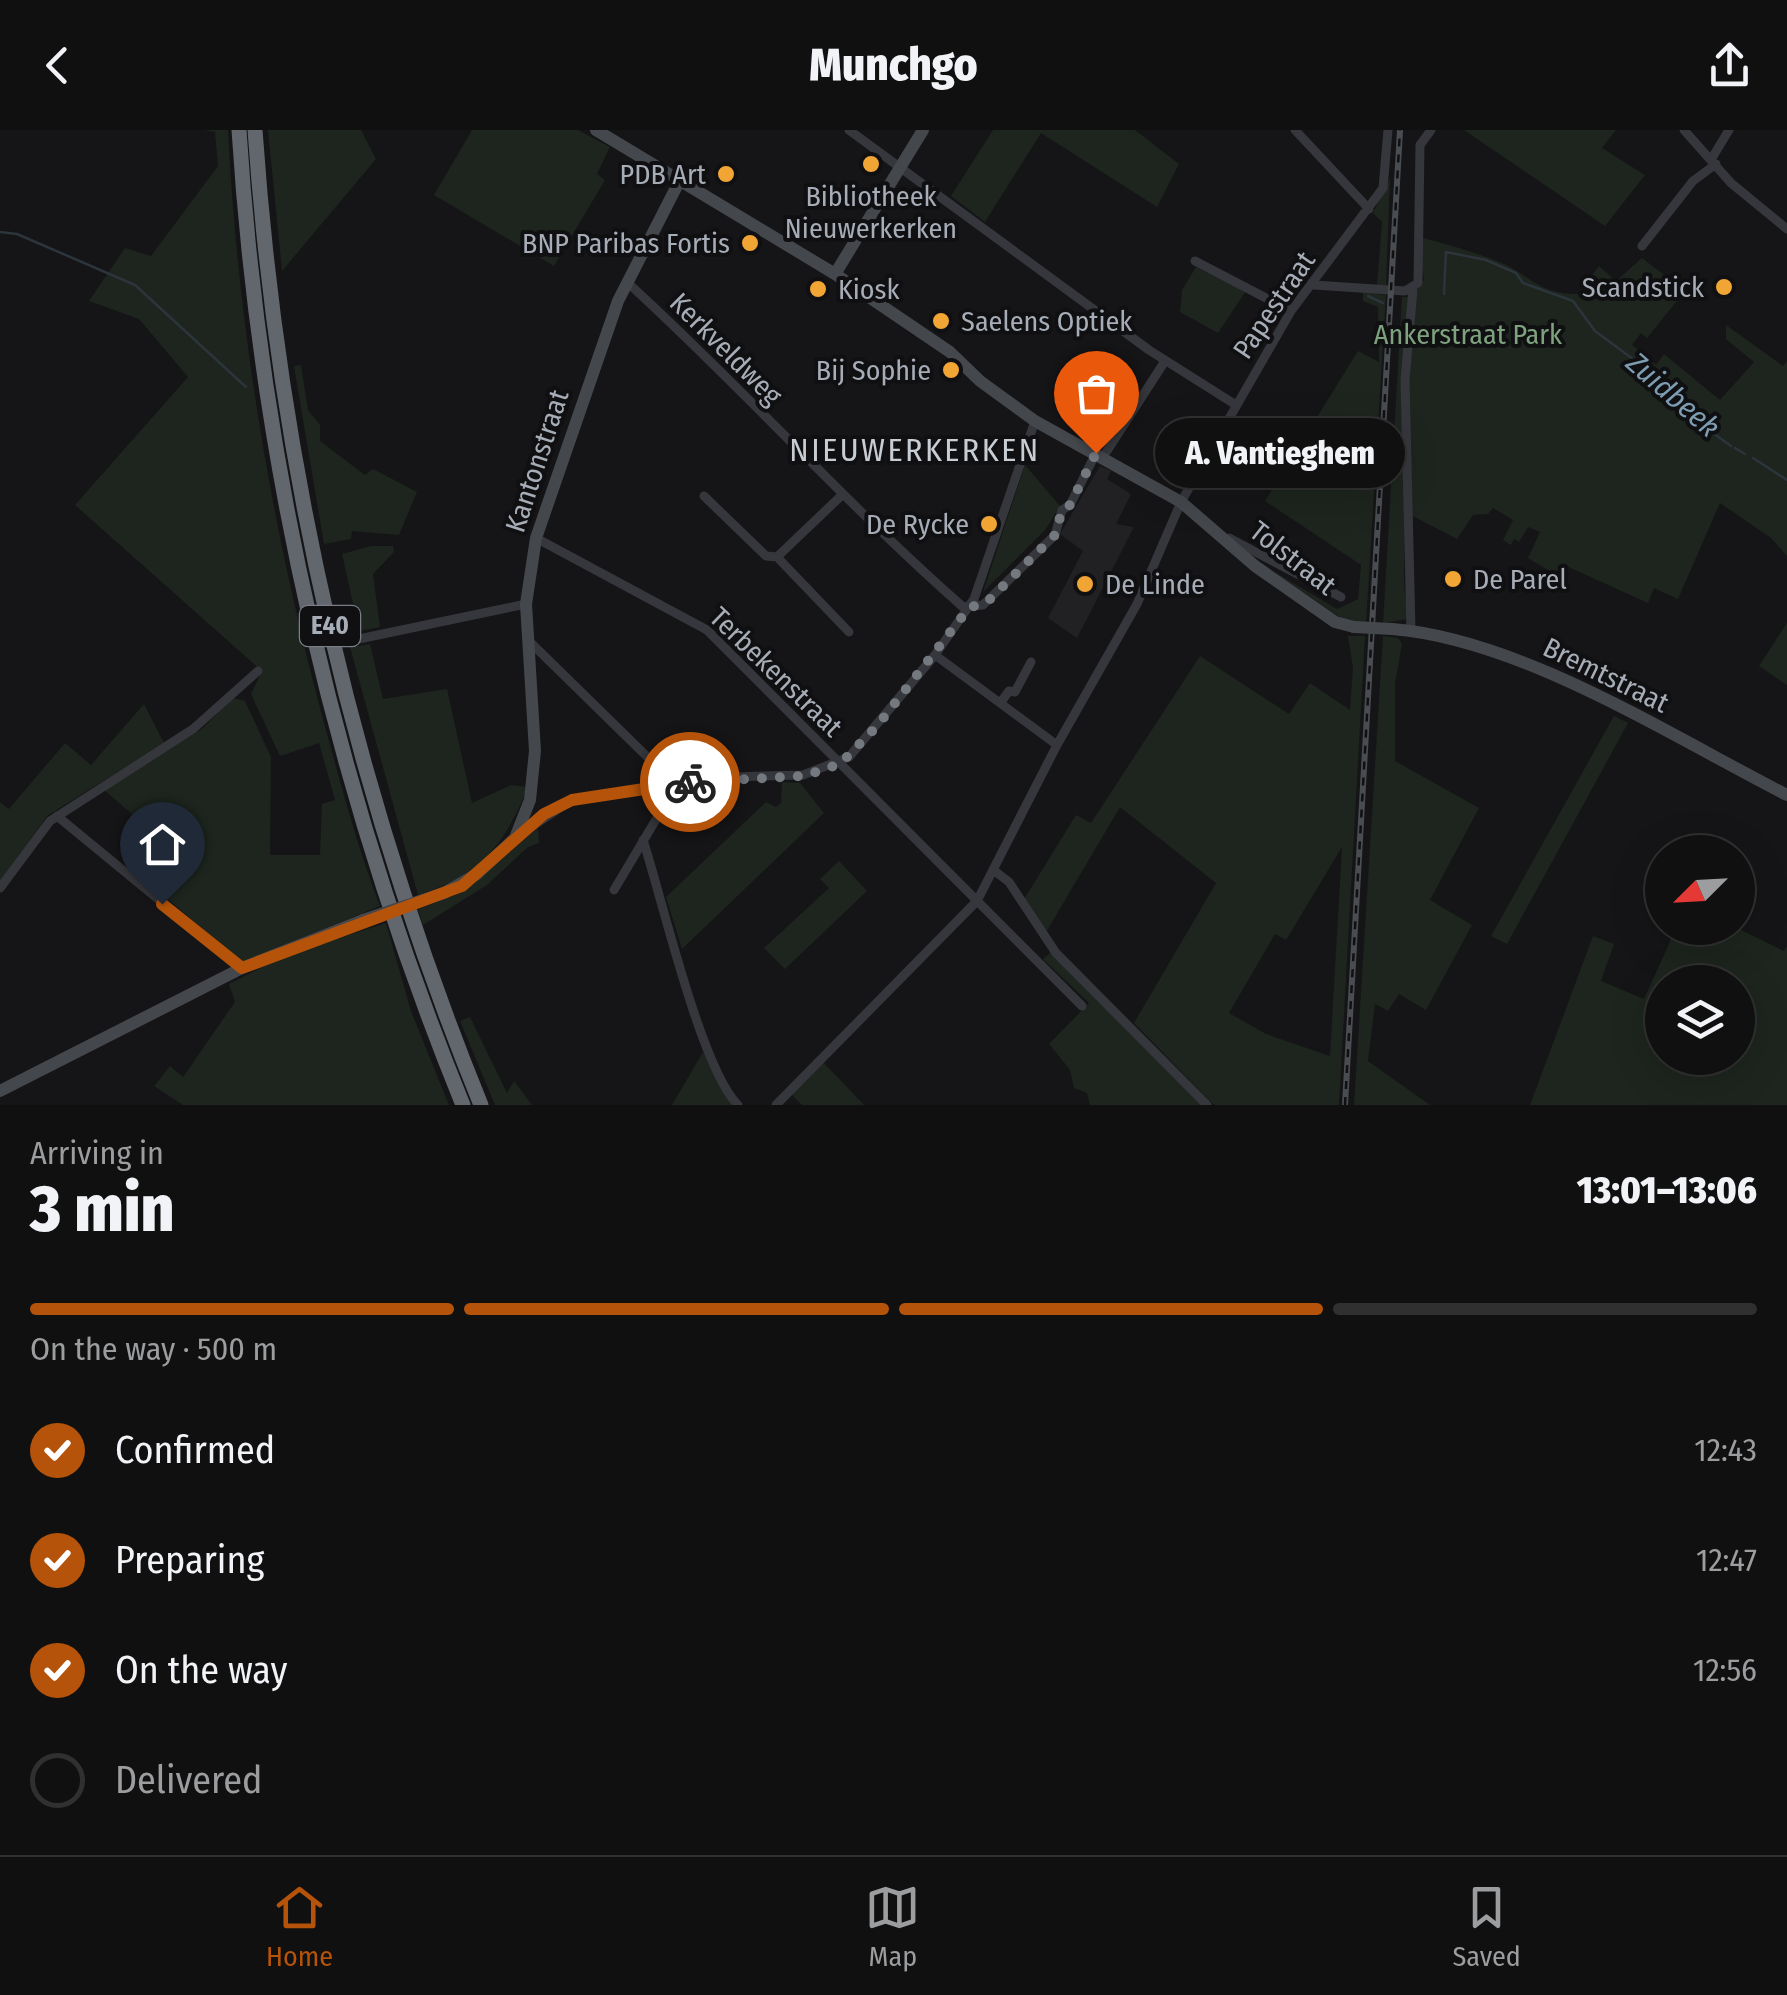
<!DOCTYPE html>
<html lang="en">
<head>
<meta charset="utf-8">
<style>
  :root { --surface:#101011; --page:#1e1e1f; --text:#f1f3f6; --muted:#9c9d9f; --line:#303031; --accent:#b45309 }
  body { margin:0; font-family:"Fira Sans Condensed",sans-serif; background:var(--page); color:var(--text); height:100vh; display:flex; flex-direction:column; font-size:38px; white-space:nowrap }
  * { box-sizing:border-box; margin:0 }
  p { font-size:32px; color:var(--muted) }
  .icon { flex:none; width:55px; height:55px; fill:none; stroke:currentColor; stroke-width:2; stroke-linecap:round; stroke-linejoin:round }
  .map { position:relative; height:975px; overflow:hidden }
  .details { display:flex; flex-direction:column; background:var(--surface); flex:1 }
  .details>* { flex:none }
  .needle { width:65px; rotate:246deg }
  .controls { position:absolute; left:1645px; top:705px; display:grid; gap:20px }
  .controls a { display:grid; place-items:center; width:110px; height:110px; border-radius:50%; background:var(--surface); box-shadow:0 10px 40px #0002,0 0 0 2px var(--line); font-size:50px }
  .pin { position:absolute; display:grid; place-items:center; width:85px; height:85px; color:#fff; margin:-102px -42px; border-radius:50% 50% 50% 0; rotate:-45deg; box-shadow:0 0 10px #0007 }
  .pin .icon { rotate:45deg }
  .courier { position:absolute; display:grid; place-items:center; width:100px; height:100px; margin:-50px; border:8px solid #b45309; border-radius:50%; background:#fff; color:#222; box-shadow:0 2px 12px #0007 }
  .bubble { position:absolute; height:70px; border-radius:35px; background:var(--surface); box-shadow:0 10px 40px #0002,0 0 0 2px var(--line); font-size:32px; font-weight:800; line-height:70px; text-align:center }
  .head em { font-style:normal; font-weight:800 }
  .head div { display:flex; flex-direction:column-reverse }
  .head { display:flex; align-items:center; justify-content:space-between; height:170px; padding:0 30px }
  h1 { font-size:65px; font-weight:800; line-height:75px }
  .bar { display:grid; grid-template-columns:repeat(4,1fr); gap:15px 10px; align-content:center; height:120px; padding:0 30px }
  .bar i { height:12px; border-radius:8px; background:var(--line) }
  .bar .current { background:var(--accent) }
  .bar p { grid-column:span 4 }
  ol { padding:0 30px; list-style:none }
  li { display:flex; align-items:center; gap:30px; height:110px }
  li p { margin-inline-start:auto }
  li .icon { padding:10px; border-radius:50%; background:var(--accent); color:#fff; stroke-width:4 }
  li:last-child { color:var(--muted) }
  li i { width:55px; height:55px; border:5px solid var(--line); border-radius:50% }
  header { display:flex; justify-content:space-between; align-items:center; height:130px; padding:0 30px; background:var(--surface); font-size:45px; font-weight:800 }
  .tabs { display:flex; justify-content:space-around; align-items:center; height:140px; border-top:2px solid var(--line); background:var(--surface); font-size:28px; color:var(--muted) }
  .tabs a { display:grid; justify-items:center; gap:5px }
  .tabs .current { color:var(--accent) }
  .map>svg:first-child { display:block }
  .built { fill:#212124 }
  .green { fill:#1d251e; fill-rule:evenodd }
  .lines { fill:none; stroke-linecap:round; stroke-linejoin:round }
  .stream { stroke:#2b353b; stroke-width:2.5 }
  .street { stroke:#36373c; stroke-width:9 }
  .secondary { stroke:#44474c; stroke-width:12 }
  .highway { stroke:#62666d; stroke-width:15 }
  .rail-casing { stroke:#494c51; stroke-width:6 }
  .rail { stroke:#101012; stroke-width:2.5; stroke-dasharray:8; stroke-linecap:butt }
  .secondary-bridge { stroke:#44474c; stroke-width:12 }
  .done { stroke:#74787f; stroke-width:10; stroke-dasharray:0 18 }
  .route { stroke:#b45309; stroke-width:12 }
  .poi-dot { fill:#f0a534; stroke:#101012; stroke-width:4 }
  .labels { text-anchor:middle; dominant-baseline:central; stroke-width:8; stroke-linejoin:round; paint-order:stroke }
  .shield { fill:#101012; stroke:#7a7e86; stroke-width:2.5 }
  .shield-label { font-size:25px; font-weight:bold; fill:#a7adb7 }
  .poi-label { font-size:28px; fill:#a7adb7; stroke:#101012; text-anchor:end }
  .street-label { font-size:28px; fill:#a7adb7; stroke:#101012 }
  .park-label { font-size:28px; fill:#7ea27e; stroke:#101012 }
  .water-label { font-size:30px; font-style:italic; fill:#7e9db2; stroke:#101012 }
  .quarter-label { font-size:32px; letter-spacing:2.5px; fill:#c8ccd3; stroke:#101012 }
</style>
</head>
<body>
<header><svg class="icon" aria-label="back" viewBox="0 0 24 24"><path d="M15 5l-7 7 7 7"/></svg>Munchgo<svg class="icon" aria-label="share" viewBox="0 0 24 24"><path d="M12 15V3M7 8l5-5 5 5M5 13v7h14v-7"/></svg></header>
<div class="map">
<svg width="1787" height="975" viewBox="0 0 1787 975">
  <rect width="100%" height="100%" fill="#151517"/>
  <path class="built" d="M1100 336 1111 341 1107 349 1131 364 1116 394 1134 397 1077 508 1048 488 1083 421 1060 404Z"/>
  <path class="green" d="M204 0H228C238 201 272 400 324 593 341 655 357 716 380 776L246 831H239L138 743 164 712 103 659 203 598 233 568 245 571 271 627 270 725H320L322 674 335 670 319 613 280 626 251 564 262 541 75 375 188 247 139 189 89 171 125 118 151 126 218 36 215 2Z
    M268 0H361L376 29 282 141Z
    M472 0H578L610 17 597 44 605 50 554 136 434 65Z
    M993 0H1135L1179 34 1157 77 1041 3 985 92 951 66Z
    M1464 0H1616L1602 18 1645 45 1605 96Z
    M1390 48 1386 155H1377L1382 92 1373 83Z
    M1419 107C1445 114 1472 121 1497 131 1530 144 1537 164 1578 164L1599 136 1616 151 1642 128 1685 161 1647 208 1641 203 1632 215 1656 235 1664 224 1720 270 1754 232 1726 209V195L1783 236 1787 231V426L1771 408 1720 373 1678 469 1654 458 1648 473 1564 435 1558 446 1528 428 1540 402 1528 397 1519 412 1514 409 1511 415 1503 410 1513 390 1493 378 1488 384 1473 385 1457 409 1407 383 1408 258 1416 163 1424 150Z
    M1196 137 1246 161 1218 203 1180 182 1182 160Z
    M1363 162 1386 165 1366 495 1341 488 1268 438 1337 479 1358 469 1361 435 1265 371 1358 221 1379 232 1378 177 1363 171Z
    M1402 167H1413L1404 250V457L1409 489 1383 493Z
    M301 235 308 280 320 295V311L365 345 373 339 417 362 399 405 352 401 351 409 324 414 294 236Z
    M1025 335 1060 376 1046 399 983 462Z
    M371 416H393L394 422 373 444 380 497 359 501 342 424Z
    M1787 493V555L1759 536Z
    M1348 506H1365L1339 975H1214L1134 893 1216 753 1120 677 1045 804 1023 771 1076 685 1091 693 1200 526 1289 584 1310 553 1350 580 1353 538ZM1342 717 1330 926 1266 904 1229 883 1275 804 1286 810Z
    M1383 506 1398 508 1402 514 1395 554V631L1479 678 1430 770 1472 795 1426 880 1399 864 1388 881 1375 874 1368 931 1430 975H1354Z
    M370 514 383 569 447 559 472 673 511 655 528 657C504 716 480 746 418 765L350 517Z
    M144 574 164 613 47 686 0 752V672L9 679 65 613 91 635Z
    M1614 586 1628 593 1507 814 1491 806Z
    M782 652 800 653 824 683 682 819 666 767 766 672 776 677 781 673Z
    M538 698 539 713 528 717 487 755 423 795 418 779 461 763Z
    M839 731 867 761 785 839 764 818 829 758 820 749Z
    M386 793 411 881 449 975H183L154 956 170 936 183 947 235 872 229 854 286 825Z
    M1676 798H1737L1784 821 1787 816V975H1530L1593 806 1614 814 1601 851 1644 869ZM1662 852H1738V928H1662Z
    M1051 822 1203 975H1090L1087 963 1074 958 1070 940 1049 914 1089 873 1043 829Z
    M470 887 507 963 514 951 532 975H495L460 891Z
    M703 922 734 975H672Z
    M823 932 864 975H802L791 964Z"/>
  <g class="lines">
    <path class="stream" d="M0 102 17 104 135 155 246 257
      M1444 164 1446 122 1486 130 1516 143 1523 153 1573 171 1595 201 1656 246 1691 287 1731 316
      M1368 166 1383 173
      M1735 318 1745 324
      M1753 328 1787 350"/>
    <path class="street" d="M849 0 1149 220 1236 275
      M1295 0 1369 79
      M1684 0 1731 53 1787 99
      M1712 28 1729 0
      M1642 116 1693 51 1716 34
      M1195 131 1291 181
      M628 153C743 258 846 374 963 477L983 475 1055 405 1062 380 1070 375 1096 323
      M1314 155 1405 161 1418 153 1420 15 1431 0
      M1103 327 1165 231
      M704 366 766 426 777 427 842 365
      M536 408 707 500 1082 876
      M1229 408 1341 467
      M777 427 849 502
      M1411 501 1405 250 1413 159
      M354 510 526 474
      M528 510 675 654
      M935 525 1057 615
      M1001 572 1009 561 1015 562 1031 532
      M57 686 242 838
      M519 705 572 670 730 647 803 645 849 627 935 525 974 469 1035 291
      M643 710C662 768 701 939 738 975
      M996 742 1009 752 1056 823 1207 975
      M0 758 50 691 193 599 258 541
      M614 760 667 671 693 653
      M776 975 977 771 1057 615 1137 474 1181 372 1291 181 1383 58 1388 0"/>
    <path class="secondary" d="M596 0 835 144 950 222 980 251 1035 291 1181 372 1255 436 1335 492 1354 497
      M835 144 923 0
      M1392 499C1521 509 1671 606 1787 665
      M444 763 477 744 515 708 530 670 535 621 526 474 536 408 618 171 681 48
      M0 961 242 838 363 790"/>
    <path class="highway" d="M239 0C260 333 337 666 463 975
      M255 0C278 334 355 665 481 975"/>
    <g class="rail-casing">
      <path id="rail" d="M1345 975 1400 0"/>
    </g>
    <use href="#rail" class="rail"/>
    <path class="secondary-bridge" d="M1354 497 1392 499
      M363 790 444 763"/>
  </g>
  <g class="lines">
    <path class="done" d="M690 652 804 646 840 634 878 595 969 478 988 471 1055 405 1062 380 1070 375 1096 323"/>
    <path class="route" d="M162 774 242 838 462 756 544 684 572 670 690 652"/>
  </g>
  <g class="poi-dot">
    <circle cx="871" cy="34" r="10"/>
    <circle cx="726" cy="44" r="10"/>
    <circle cx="750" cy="113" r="10"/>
    <circle cx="1724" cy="157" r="10"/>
    <circle cx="818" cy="159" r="10"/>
    <circle cx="941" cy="191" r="10"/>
    <circle cx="951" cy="240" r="10"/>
    <circle cx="989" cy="394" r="10"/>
    <circle cx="1453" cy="449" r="10"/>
    <circle cx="1085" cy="454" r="10"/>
  </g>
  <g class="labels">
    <rect class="shield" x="300" y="476" width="60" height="40" rx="8"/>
    <g class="shield-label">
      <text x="330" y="496">E40</text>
    </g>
    <g class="poi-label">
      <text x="706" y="44">PDB Art</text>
      <text x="871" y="66" text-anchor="middle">Bibliotheek<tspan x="871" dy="32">Nieuwerkerken</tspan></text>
      <text x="730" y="113">BNP Paribas Fortis</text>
      <text x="1704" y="157">Scandstick</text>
      <text x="838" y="159" text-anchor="start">Kiosk</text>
      <text x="961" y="191" text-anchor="start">Saelens Optiek</text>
      <text x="931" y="240">Bij Sophie</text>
      <text x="969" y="394">De Rycke</text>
      <text x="1473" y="449" text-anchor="start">De Parel</text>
      <text x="1105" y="454" text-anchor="start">De Linde</text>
    </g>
    <g class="street-label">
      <text transform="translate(1274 175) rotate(-56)">Papestraat</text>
      <text transform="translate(726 219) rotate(45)">Kerkveldweg</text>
      <text transform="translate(537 331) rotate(-72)">Kantonstraat</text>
      <text transform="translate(1293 428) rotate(38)">Tolstraat</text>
      <text transform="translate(776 542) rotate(44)">Terbekenstraat</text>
      <text transform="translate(1606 545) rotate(26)">Bremtstraat</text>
    </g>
    <g class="park-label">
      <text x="1468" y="204">Ankerstraat Park</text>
    </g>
    <g class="water-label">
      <text transform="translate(1673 265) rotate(41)">Zuidbeek</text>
    </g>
    <g class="quarter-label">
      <text x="915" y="320">NIEUWERKERKEN</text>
    </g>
  </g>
</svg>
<div class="controls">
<a><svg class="needle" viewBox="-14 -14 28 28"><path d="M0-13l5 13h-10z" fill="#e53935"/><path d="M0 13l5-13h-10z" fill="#9c9d9f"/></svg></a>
<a><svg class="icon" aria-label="layers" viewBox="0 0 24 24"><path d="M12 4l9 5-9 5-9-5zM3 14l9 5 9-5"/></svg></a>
</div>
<div class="pin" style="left:1096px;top:323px;background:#ea580c"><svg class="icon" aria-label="bag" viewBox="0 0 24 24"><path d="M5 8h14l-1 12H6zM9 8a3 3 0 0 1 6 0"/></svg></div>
<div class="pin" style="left:162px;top:774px;background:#1f2937"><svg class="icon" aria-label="home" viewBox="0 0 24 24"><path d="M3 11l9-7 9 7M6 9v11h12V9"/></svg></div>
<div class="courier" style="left:690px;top:652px"><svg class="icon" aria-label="bike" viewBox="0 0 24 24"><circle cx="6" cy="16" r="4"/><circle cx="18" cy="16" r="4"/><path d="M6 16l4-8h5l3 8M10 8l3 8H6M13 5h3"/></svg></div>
<div class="bubble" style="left:1155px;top:288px;width:250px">A. Vantieghem</div>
</div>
<section class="details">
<div class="head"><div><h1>3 min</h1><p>Arriving in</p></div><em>13:01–13:06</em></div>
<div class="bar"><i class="current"></i><i class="current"></i><i class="current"></i><i></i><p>On the way · 500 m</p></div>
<ol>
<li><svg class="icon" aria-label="check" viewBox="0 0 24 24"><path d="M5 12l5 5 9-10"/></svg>Confirmed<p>12:43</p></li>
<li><svg class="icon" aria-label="check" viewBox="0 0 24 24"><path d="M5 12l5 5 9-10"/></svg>Preparing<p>12:47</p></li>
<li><svg class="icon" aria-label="check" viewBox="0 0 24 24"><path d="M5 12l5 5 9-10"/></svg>On the way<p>12:56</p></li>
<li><i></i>Delivered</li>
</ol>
</section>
<nav class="tabs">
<a class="current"><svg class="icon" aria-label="home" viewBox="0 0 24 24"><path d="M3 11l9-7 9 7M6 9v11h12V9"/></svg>Home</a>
<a><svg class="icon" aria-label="map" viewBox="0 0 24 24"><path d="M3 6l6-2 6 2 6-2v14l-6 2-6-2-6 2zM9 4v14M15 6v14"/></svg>Map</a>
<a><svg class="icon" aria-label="saved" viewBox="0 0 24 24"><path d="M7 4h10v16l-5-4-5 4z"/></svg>Saved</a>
</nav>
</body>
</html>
